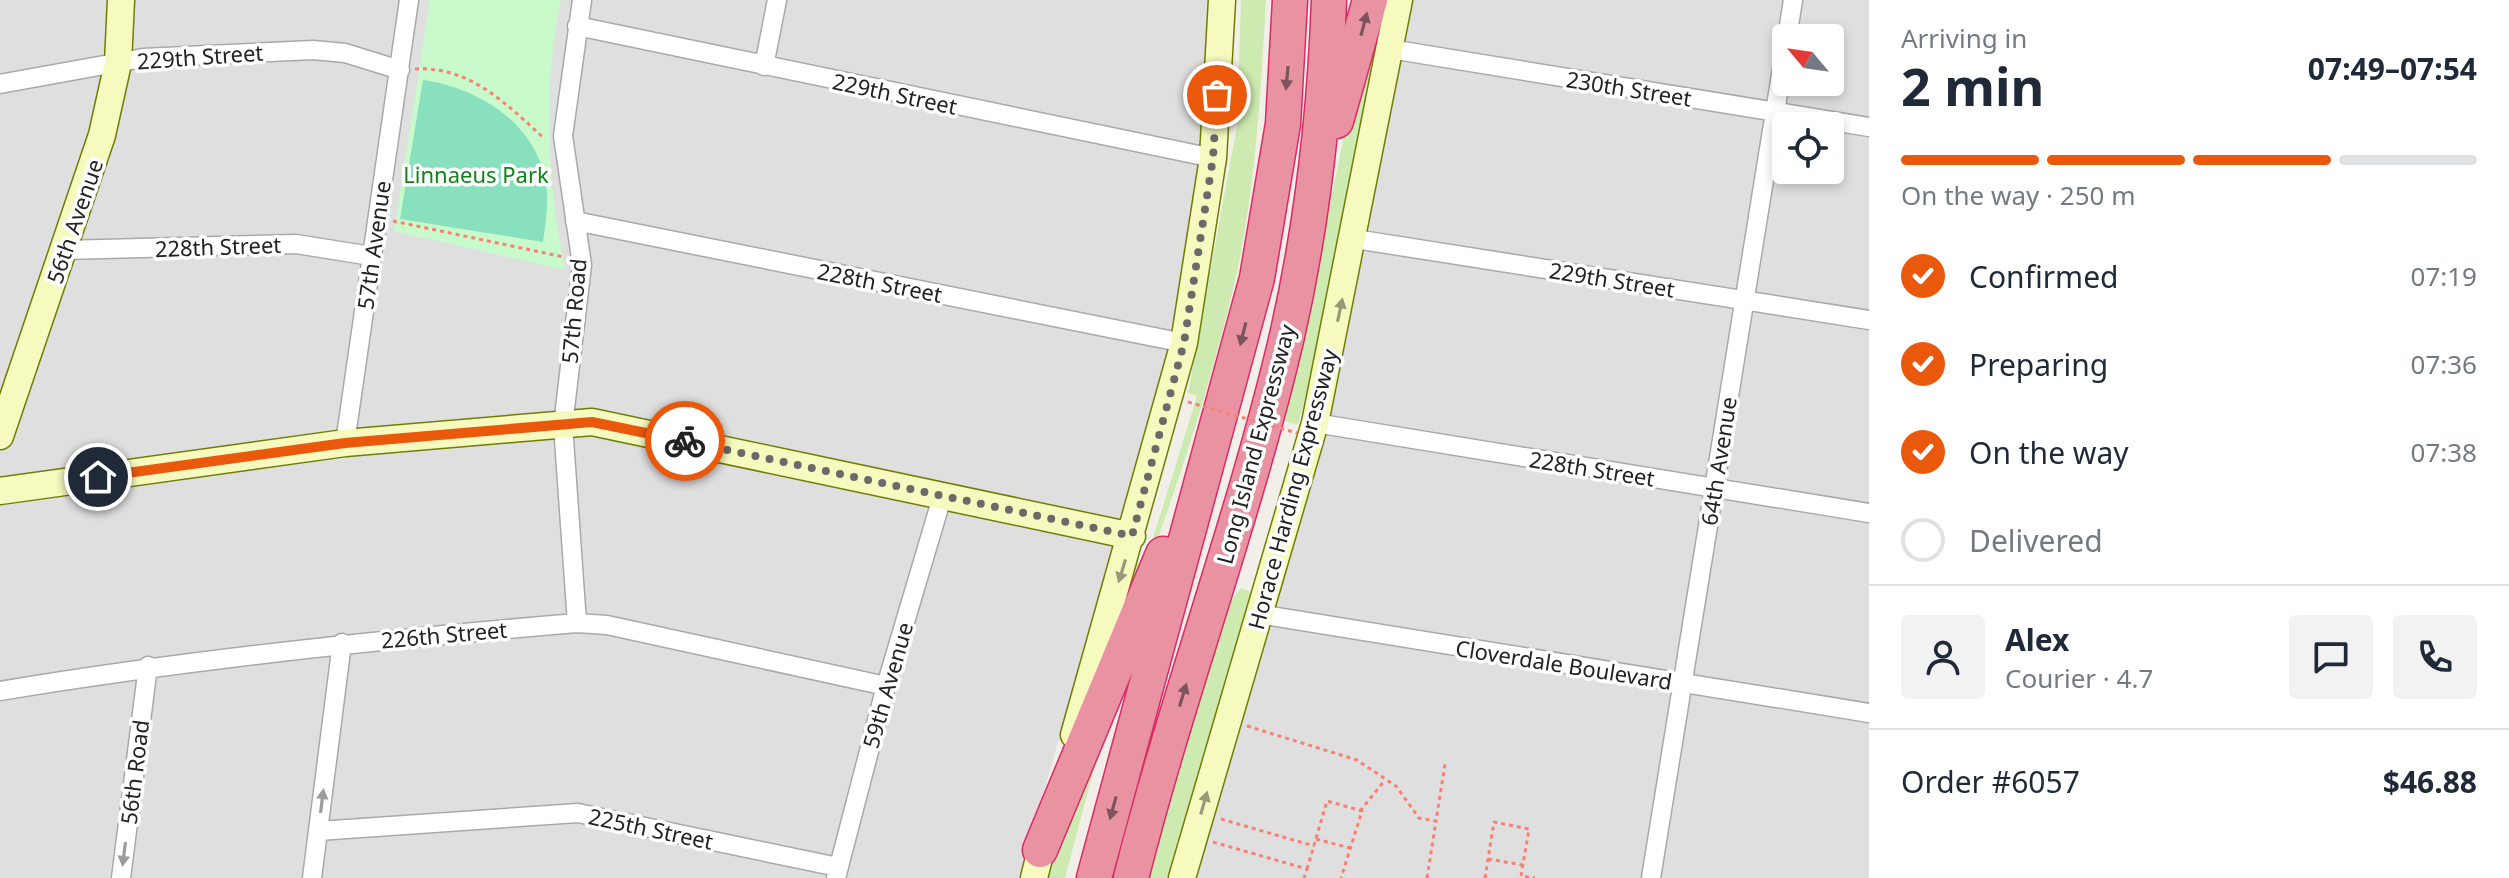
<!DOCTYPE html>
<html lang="en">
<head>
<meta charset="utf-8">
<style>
  :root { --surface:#fff; --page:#f2f2f3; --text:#1f2937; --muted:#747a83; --line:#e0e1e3; --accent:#ea580c }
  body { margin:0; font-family:"Noto Sans",sans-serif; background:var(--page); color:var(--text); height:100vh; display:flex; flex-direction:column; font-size:30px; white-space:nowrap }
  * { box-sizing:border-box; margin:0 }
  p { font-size:26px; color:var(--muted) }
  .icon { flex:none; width:44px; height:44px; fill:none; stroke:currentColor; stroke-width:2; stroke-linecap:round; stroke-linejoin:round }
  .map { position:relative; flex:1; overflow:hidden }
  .drawer { display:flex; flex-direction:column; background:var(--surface); width:640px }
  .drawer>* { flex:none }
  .needle { width:52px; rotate:299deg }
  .tools { position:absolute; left:1772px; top:24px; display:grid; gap:16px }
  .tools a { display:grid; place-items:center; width:72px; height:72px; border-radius:8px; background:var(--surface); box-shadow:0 4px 12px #0003; font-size:40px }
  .pin { position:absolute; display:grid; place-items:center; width:68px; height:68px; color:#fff; margin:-34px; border:4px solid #fff; border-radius:50%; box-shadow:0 2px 8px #0007 }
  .courier { position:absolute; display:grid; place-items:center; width:80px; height:80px; margin:-40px; border:6px solid #ea580c; border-radius:50%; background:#fff; color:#222; box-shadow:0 2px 10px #0007 }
  .summary em { font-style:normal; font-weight:700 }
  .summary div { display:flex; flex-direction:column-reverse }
  .summary { display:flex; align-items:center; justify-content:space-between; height:136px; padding:0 32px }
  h1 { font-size:52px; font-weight:700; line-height:60px }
  .bar { display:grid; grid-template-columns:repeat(4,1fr); gap:12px 8px; align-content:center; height:96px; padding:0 32px }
  .bar i { height:10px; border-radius:6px; background:var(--line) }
  .bar .active { background:var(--accent) }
  .bar p { grid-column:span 4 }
  .line { display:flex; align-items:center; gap:20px; padding:0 32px; border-top:2px solid var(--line) }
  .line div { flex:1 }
  .round { display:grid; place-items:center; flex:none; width:84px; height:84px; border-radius:8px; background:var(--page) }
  ol { padding:0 32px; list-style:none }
  li { display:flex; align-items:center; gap:24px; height:88px }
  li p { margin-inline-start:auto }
  li .icon { padding:8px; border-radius:50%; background:var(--accent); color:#fff; stroke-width:4 }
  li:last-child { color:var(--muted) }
  li i { width:44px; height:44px; border:4px solid var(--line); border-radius:50% }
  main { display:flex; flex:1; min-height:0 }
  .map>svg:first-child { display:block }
  .residential { fill:#e0dfdf; fill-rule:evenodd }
  .grass { fill:#cdebb0 }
  .park { fill:#c8facc }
  .pitch { fill:#88e0be }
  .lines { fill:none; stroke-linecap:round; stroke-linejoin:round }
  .street-casing { stroke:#a9a9a9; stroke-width:21 }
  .secondary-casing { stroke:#707d05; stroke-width:29 }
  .highway-casing { stroke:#dc2a67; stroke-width:37 }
  .path { stroke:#fa8072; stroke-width:3; stroke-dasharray:4 4; stroke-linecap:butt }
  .street { stroke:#fff; stroke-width:18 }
  .secondary { stroke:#f7fabf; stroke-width:26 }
  .highway { stroke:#e892a2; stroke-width:34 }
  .path-bridge { stroke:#fa8072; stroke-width:3; stroke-dasharray:4 4; stroke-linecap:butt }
  .oneway { fill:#7b545c }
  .oneway2 { fill:#979978 }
  .oneway3 { fill:#9c9c9c }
  .done { stroke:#6b6a68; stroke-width:8; stroke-dasharray:0 14.4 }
  .route { stroke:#ea580c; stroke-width:10 }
  .labels { text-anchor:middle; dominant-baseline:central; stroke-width:7; stroke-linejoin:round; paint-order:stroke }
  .street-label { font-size:22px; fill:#222; stroke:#fff }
  .park-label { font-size:22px; fill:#0c8416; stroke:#fff }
</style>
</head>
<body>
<main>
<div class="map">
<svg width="1869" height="878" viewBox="0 0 1869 878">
  <rect width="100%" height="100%" fill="#f2efe9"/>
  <path class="residential" d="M0 0H1211L1203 172 1169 355 1019 878H0Z
    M1410 0H1869V878H1190ZM1786 38H1830V82H1786ZM1786 126H1830V170H1786Z"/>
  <path class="grass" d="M1241 0H1266C1261 90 1256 183 1237 272 1201 431 1144 582 1083 732L1136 562 1145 564 1197 396 1188 393 1237 126Z
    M1385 0 1321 336 1298 425 1285 421 1348 117Z
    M1241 588 1251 592 1169 878H1146L1228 604Z
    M1087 763 1095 765 1065 878H1043Z"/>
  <path class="park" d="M430 0H561C542 92 547 179 565 270L394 231Z"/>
  <path class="pitch" d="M423 80C481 88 542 127 547 192 548 209 545 226 543 242L400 219Z"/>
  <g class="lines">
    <g class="street-casing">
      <path id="street" d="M577 26 1213 158
        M1787 38 1793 0
        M1390 49 1869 127
        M764 66 777 0
        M0 84 143 58 313 50 345 53 400 70
        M575 221 1184 343
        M1355 239 1869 320
        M64 250 296 244 371 256
        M1315 423 1869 513
        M345 443 409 0
        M1259 614 1869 713
        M577 623 563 425 582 265 563 136 582 0
        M0 691C192 659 383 639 577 623L607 625 886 686
        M318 831 578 813 838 867
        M121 878 148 666
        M312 878 342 643
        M836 878 886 686 943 494
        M1651 878 1786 44"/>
    </g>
    <g class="secondary-casing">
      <path id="secondary" d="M0 436 102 135 118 63 121 0
        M0 491 345 443 592 422 1132 536
        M1074 735 1184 343 1213 158 1222 0
        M1034 878 1045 834
        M1182 878 1315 423 1399 0"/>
    </g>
    <g class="highway-casing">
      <path id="highway" d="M1336 121 1370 0
        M1040 850 1163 554
        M1094 878 1257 278 1283 124 1290 0
        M1131 878C1177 696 1244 519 1287 336 1312 226 1325 113 1329 0"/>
    </g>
    <path class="path" d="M415 69C471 66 507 105 545 139
      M393 221 564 257
      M1247 726 1357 760 1396 786 1419 818 1436 821 1445 764
      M1360 811 1385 780
      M1221 819 1314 846
      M1316 839 1350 848
      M1213 842 1307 869 1304 878
      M1488 859 1523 865
      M1307 869 1327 801 1362 811 1341 878
      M1427 878 1436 821
      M1485 878 1494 822 1529 829 1521 876 1535 878"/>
    <use href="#street" class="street"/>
    <use href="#secondary" class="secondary"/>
    <use href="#highway" class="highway"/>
    <path class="path-bridge" d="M1188 402 1297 433"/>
  </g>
  <defs><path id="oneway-solid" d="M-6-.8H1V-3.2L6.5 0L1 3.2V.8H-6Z" transform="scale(2)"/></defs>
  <g class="oneway">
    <use href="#oneway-solid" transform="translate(1364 24) rotate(-75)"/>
    <use href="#oneway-solid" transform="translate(1287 78) rotate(95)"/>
    <use href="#oneway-solid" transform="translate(1243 334) rotate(104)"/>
    <use href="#oneway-solid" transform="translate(1183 695) rotate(-73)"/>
    <use href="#oneway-solid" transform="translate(1113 808) rotate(105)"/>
  </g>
  <g class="oneway2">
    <use href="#oneway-solid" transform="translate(1340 310) rotate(-78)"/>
    <use href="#oneway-solid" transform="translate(1122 571) rotate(107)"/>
    <use href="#oneway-solid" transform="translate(1204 803) rotate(-74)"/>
  </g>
  <g class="oneway3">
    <use href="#oneway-solid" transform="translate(322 801) rotate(-83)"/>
    <use href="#oneway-solid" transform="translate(124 854) rotate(97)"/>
  </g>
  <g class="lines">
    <path class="done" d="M685 441 1132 536 1184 343 1213 158 1217 95"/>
    <path class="route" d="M98 477 345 443 592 422 685 441"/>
  </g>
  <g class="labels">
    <g class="street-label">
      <text transform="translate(200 56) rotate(-4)">229th Street</text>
      <text transform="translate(1629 88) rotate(9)">230th Street</text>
      <text transform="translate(895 93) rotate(12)">229th Street</text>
      <text transform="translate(74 221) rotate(-71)">56th Avenue</text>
      <text transform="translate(373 245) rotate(-82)">57th Avenue</text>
      <text transform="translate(218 246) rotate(-2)">228th Street</text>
      <text transform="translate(1612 279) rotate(9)">229th Street</text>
      <text transform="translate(880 282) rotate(11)">228th Street</text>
      <text transform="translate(573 311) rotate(-85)">57th Road</text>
      <text transform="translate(1255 444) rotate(-75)">Long Island Expressway</text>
      <text transform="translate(1718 461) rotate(-81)">64th Avenue</text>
      <text transform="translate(1592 468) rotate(9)">228th Street</text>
      <text transform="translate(1292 489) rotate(-75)">Horace Harding Expressway</text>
      <text transform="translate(444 634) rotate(-5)">226th Street</text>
      <text transform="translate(1564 664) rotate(9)">Cloverdale Boulevard</text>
      <text transform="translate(887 685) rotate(-74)">59th Avenue</text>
      <text transform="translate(134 772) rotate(-83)">56th Road</text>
      <text transform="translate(651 828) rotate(12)">225th Street</text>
    </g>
    <g class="park-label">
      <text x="476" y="174">Linnaeus Park</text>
    </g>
  </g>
</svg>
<div class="tools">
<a><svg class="needle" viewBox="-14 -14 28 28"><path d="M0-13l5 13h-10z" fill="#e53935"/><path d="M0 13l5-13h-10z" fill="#747a83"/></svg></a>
<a><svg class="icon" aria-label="locate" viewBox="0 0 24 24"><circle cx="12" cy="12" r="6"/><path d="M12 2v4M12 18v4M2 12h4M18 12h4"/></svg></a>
</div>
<div class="pin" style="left:1217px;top:95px;background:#ea580c"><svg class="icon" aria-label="bag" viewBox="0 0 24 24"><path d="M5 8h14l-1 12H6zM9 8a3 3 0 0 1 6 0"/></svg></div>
<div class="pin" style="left:98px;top:477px;background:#1f2937"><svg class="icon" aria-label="home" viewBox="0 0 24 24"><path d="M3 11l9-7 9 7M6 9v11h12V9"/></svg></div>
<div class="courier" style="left:685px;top:441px"><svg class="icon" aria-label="bike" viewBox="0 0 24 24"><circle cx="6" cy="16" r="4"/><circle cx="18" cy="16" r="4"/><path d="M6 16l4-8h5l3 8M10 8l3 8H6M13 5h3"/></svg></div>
</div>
<section class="drawer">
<div class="summary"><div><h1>2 min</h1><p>Arriving in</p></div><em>07:49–07:54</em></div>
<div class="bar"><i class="active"></i><i class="active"></i><i class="active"></i><i></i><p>On the way · 250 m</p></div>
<ol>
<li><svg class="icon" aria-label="check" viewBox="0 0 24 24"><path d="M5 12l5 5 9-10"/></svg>Confirmed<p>07:19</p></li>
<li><svg class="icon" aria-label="check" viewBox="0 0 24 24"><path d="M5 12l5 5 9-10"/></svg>Preparing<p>07:36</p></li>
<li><svg class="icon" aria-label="check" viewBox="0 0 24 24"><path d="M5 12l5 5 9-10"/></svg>On the way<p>07:38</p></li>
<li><i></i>Delivered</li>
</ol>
<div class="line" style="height:144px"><a class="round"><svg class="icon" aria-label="person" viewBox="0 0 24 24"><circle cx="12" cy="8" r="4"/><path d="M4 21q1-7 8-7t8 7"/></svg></a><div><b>Alex</b><p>Courier · 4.7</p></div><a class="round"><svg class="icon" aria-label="chat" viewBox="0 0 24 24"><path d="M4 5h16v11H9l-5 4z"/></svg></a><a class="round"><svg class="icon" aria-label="phone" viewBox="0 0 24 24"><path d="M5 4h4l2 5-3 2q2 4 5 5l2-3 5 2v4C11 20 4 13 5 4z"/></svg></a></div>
<div class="line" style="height:104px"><div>Order #6057</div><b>$46.88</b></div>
</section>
</main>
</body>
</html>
